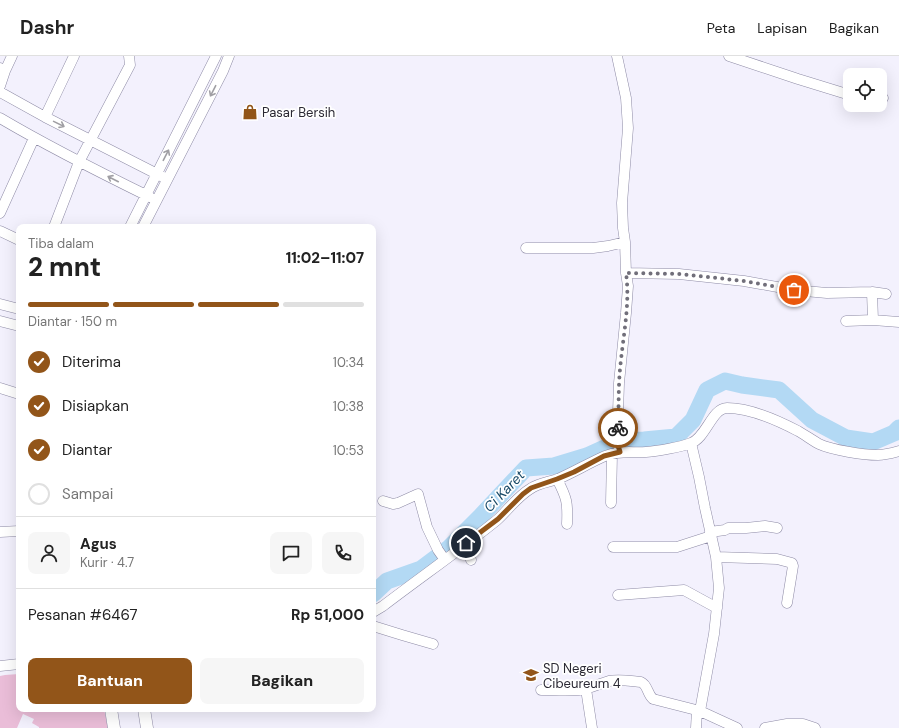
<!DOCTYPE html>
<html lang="id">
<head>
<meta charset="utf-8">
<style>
  :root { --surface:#fff; --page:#f6f6f6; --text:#222; --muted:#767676; --line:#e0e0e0; --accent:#925519 }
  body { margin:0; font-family:"DM Sans",sans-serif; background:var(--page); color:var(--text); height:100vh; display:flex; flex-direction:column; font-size:15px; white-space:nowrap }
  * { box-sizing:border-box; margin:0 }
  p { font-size:13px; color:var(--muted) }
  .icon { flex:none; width:22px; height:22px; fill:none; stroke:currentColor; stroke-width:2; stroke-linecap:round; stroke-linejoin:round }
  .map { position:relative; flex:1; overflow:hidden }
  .drawer { position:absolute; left:16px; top:168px; width:360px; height:488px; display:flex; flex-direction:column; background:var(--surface); border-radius:8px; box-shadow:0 4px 16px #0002 }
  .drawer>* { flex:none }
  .tools { position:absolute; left:843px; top:12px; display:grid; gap:8px }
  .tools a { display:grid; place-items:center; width:44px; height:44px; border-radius:8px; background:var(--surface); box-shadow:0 4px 16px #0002; font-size:20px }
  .pin { position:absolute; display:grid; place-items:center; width:34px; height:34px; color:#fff; margin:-17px; border:2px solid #fff; border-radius:50%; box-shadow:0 1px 4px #0007 }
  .courier { position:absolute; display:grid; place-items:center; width:40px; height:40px; margin:-20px; border:3px solid #925519; border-radius:50%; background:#fff; color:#222; box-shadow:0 1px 5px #0007 }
  .headline em { font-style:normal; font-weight:800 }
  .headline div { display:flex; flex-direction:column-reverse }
  .headline { display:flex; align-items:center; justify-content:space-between; height:68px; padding:0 12px }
  h1 { font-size:26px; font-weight:800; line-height:30px }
  .bar { display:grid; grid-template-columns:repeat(4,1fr); gap:6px 4px; align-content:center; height:48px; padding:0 12px }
  .bar i { height:5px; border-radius:3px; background:var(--line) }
  .bar .on { background:var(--accent) }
  .bar p { grid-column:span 4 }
  .line { display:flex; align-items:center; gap:10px; padding:0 12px; border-top:1px solid var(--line) }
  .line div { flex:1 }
  .round { display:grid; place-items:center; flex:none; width:42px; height:42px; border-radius:8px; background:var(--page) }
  ol { padding:0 12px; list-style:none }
  li { display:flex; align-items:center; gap:12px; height:44px }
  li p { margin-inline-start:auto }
  li .icon { padding:4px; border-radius:50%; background:var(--accent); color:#fff; stroke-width:4 }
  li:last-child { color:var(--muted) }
  li i { width:22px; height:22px; border:2px solid var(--line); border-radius:50% }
  .action { display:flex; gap:8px; margin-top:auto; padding:8px 12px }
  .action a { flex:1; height:46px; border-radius:8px; background:var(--accent); color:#fff; font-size:16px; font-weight:800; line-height:46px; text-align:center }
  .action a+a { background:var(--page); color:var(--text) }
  header { display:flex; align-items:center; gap:24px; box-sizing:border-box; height:56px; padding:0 20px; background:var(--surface); border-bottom:1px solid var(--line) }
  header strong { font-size:19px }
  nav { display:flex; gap:22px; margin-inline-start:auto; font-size:14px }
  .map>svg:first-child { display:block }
  .green { fill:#eabdd8 }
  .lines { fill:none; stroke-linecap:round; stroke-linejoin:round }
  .river { stroke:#b3d9f4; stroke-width:17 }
  .minor-casing { stroke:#8e8ba6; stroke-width:11 }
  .tertiary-casing { stroke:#8e8ba6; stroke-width:13 }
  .minor { stroke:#fff; stroke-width:10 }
  .tertiary { stroke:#fff; stroke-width:12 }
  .oneway { stroke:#a09fa4 }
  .done { stroke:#716f7a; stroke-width:4; stroke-dasharray:0 7.2 }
  .route { stroke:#925519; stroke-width:5 }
  .labels { text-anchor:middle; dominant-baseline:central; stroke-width:3.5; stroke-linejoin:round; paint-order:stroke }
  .poi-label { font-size:13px; fill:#2b2934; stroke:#fff; text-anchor:start }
  .water-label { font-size:14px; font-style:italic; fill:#164866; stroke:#fff }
</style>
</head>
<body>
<header>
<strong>Dashr</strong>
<nav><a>Peta</a><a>Lapisan</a><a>Bagikan</a></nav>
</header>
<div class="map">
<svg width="899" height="672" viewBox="0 0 899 672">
  <rect width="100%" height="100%" fill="#f3f1fd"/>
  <path class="green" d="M19 618V653H104L108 672H39V671L32 667 34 663 23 658 17 672H0V620L5 619Z"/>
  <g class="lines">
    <path class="river" d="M373 538 387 525 421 513 449 492 480 461 526 412 554 410 587 400 620 385 644 384 676 381 693 364 707 334 725 325 742 329 779 334 812 364 846 382 873 386 894 377 899 372"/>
    <g class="minor-casing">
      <path id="minor" d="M617 0 626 42 628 72 622 147 623 172 625 186 626 217 628 230 626 257 619 327 617 386 620 396
        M729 0 798 23 850 39
        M0 12 5 15 0 30
        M5 15 12 0
        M0 36 45 61 163 121
        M880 41 883 42
        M45 61 74 0
        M0 62C49 91 99 116 150 141
        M0 157 34 82
        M54 171 79 106 130 9 129 0
        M130 171 216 0
        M143 171 223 15 229 0
        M0 175 19 184
        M526 192H593L608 190 625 186
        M626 217 679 218 744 225 794 234 827 237 872 236 886 238
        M872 236 873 264
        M0 248 19 253
        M0 265 19 270
        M846 265 873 264 899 266
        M0 332 19 338
        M691 387 699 421 705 452 716 501 719 532 714 578 700 655 737 672
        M557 423C567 442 568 447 567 468
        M383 445 393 448 398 447 418 438 427 471 438 494 445 504
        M611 447 612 398
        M0 476 19 475
        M710 476 725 474 728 472H746L765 470 777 472
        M466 487 471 504
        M613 491H677L711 480
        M716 501 777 503 792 507 793 510 787 547
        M618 539 684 534 717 552
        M373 556 383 550C421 521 460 494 497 464 508 454 517 441 530 433 538 427 549 426 558 423 574 416 589 407 605 400 619 394 632 397 646 396 658 395 681 391 691 387 706 382 712 352 727 352 751 352 777 364 798 375 805 379 812 384 819 388 832 394 863 399 878 399 885 399 892 397 899 395
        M373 570 402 579 433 588
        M0 610 19 608
        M586 633 592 672
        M541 634C553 634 566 635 579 634 590 633 598 628 609 625 619 623 630 625 641 626 648 629 647 638 653 643L700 655
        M696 672 697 654
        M765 672 787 668H803L815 672"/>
    </g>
    <g class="tertiary-casing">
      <path id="tertiary" d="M111 653 114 672
        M144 653 147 672"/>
    </g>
    <use href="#minor" class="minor"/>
    <use href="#tertiary" class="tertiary"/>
  </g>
  <defs><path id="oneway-shaft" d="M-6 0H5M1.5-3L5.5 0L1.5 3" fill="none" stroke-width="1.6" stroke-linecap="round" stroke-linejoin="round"/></defs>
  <g class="oneway">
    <use href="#oneway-shaft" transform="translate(213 35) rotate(117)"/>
    <use href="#oneway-shaft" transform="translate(59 68) rotate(26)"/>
    <use href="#oneway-shaft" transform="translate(166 99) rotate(-63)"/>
    <use href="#oneway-shaft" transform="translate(113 123) rotate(-153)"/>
  </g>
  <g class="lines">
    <path class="done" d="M618 372C619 349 618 327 621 304 624 275 630 246 626 217L680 218 744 225 794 234"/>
    <path class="route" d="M466 487 498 463 523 438 531 432 557 423 574 416 604 400 620 396 617 386 618 372"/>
  </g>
  <defs>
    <g id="shop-bare" transform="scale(1.2)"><path d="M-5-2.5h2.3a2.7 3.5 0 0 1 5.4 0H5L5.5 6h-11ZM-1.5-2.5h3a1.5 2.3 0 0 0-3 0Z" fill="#925519" stroke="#fff" stroke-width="2.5" paint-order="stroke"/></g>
    <g id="school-bare" transform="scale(1.2)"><path d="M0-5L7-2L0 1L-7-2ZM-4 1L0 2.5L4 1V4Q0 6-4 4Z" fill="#925519" stroke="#fff" stroke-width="2.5" paint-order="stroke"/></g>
  </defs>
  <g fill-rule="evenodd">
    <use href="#shop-bare" x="250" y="56"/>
    <use href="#school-bare" x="531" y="619"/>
  </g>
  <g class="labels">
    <g class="poi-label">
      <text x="262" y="56">Pasar Bersih</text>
      <text x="543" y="612">SD Negeri<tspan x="543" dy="15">Cibeureum 4</tspan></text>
    </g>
    <g class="water-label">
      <text transform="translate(504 435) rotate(-46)">Ci Karet</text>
    </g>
  </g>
</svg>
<div class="tools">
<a><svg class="icon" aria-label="locate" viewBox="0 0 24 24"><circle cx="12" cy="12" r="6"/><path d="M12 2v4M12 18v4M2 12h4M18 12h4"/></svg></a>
</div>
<div class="pin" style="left:794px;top:234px;background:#ea580c"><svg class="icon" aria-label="bag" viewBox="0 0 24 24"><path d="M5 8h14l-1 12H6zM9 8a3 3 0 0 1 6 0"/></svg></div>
<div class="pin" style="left:466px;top:487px;background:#1f2937"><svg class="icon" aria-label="home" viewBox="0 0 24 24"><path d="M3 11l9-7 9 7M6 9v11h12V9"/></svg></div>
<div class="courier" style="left:618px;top:372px"><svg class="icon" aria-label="bike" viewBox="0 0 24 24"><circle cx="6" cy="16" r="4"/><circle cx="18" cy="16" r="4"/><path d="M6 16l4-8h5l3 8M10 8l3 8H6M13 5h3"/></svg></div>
<section class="drawer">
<div class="headline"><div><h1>2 mnt</h1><p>Tiba dalam</p></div><em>11:02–11:07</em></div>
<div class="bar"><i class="on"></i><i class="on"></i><i class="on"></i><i></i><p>Diantar · 150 m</p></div>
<ol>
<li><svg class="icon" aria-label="check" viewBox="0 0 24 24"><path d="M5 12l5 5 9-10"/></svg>Diterima<p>10:34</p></li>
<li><svg class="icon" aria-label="check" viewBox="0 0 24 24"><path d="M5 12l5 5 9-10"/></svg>Disiapkan<p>10:38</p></li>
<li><svg class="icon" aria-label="check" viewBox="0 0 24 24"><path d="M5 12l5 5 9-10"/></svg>Diantar<p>10:53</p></li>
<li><i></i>Sampai</li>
</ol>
<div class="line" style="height:72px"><a class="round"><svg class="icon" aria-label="person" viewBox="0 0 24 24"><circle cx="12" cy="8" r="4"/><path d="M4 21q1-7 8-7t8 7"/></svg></a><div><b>Agus</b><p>Kurir · 4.7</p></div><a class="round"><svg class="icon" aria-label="chat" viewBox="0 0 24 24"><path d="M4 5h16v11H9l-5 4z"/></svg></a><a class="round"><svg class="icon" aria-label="phone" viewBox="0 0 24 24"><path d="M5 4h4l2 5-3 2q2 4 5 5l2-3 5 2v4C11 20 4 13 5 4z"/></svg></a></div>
<div class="line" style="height:52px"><div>Pesanan #6467</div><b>Rp 51,000</b></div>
<div class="action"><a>Bantuan</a><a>Bagikan</a></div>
</section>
</div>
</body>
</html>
